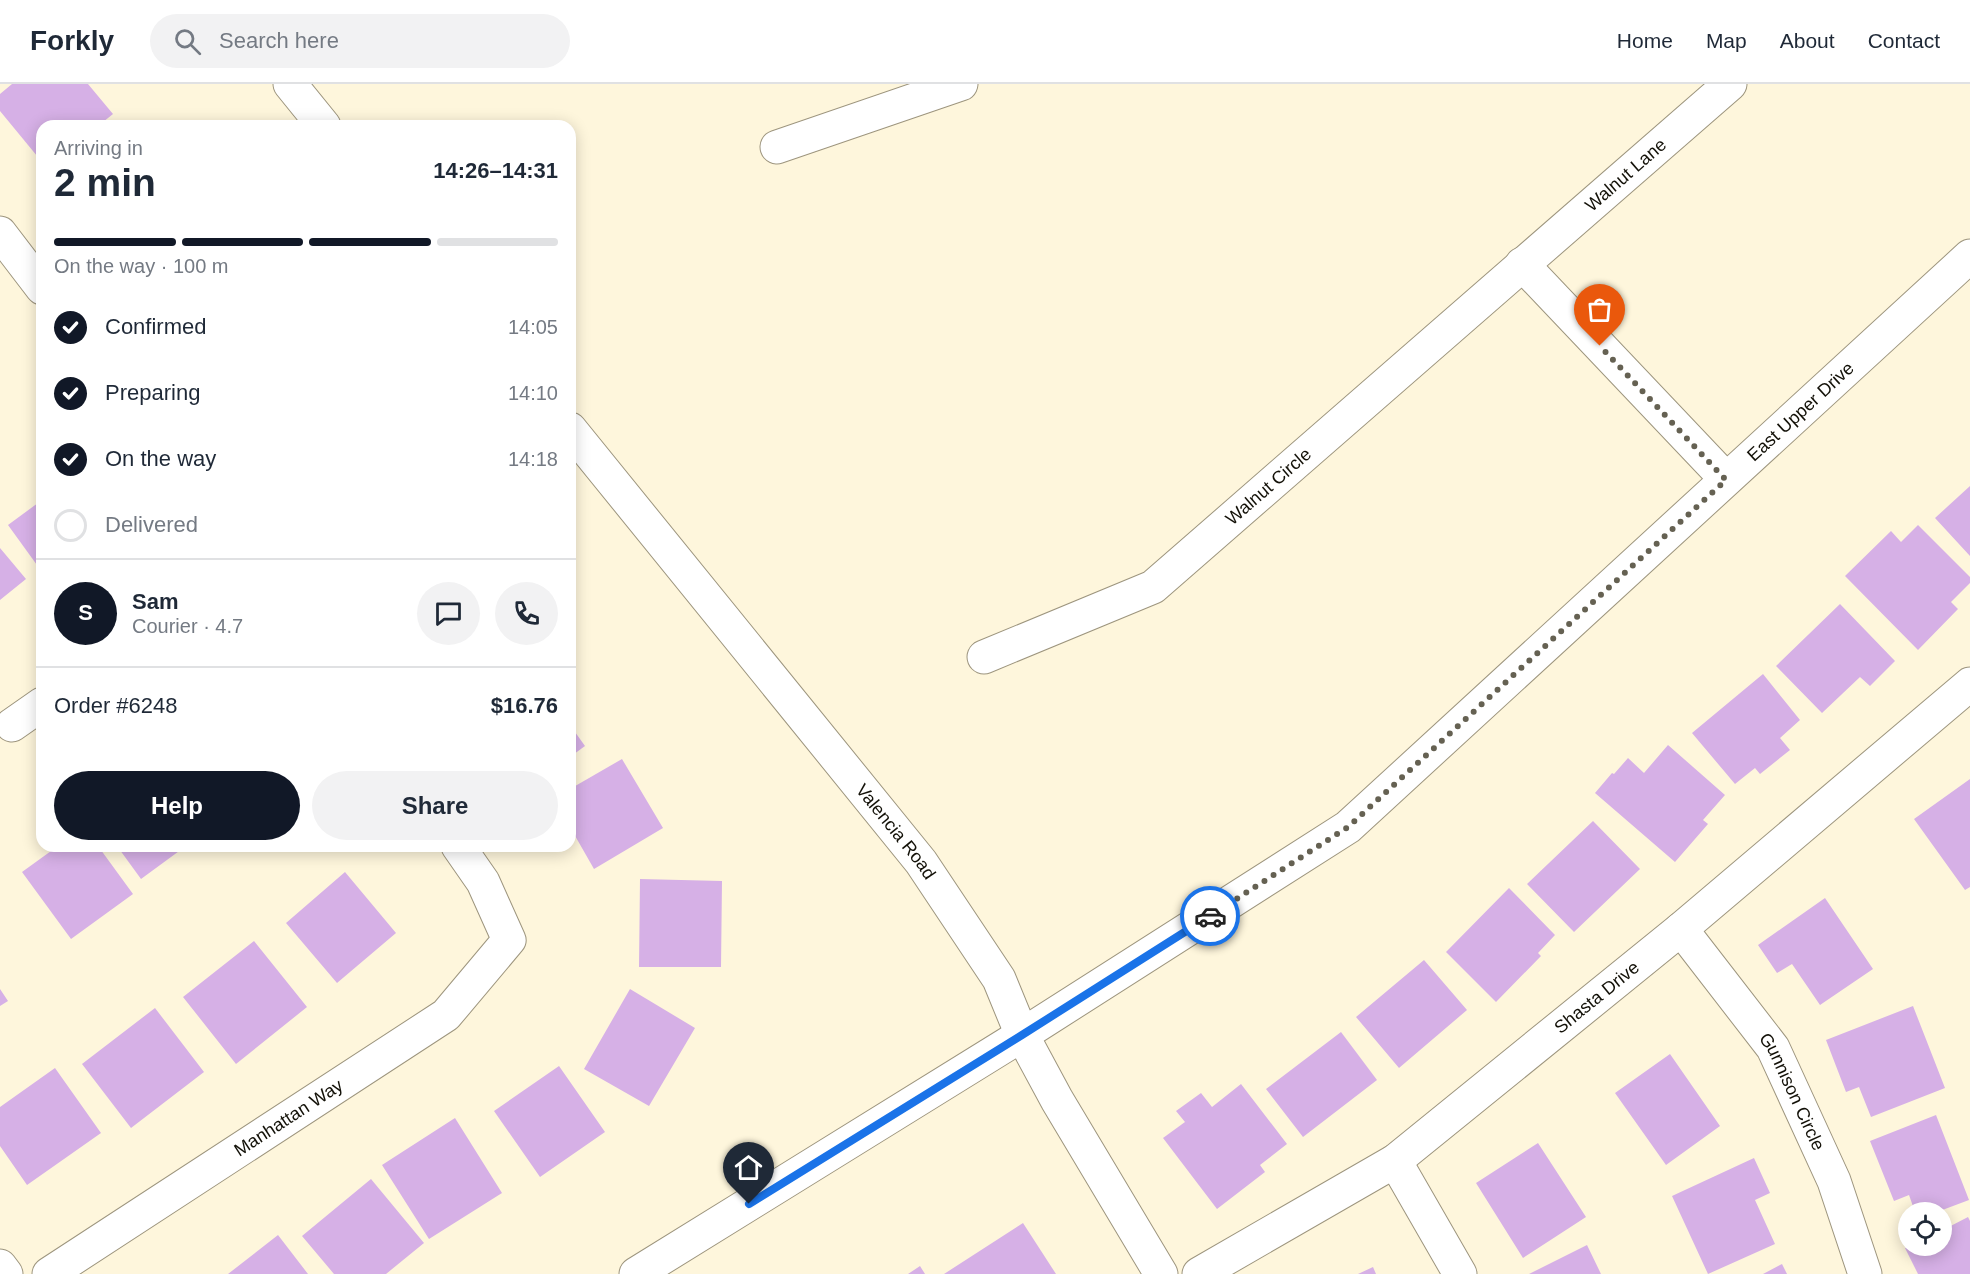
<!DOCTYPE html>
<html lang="en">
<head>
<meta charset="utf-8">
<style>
  :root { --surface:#fff; --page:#f2f2f3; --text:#1f2937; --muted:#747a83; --line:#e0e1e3; --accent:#111827 }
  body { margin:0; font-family:Helvetica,sans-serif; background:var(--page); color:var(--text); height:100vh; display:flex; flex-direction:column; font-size:22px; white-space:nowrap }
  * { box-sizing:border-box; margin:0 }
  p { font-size:20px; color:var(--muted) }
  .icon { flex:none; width:33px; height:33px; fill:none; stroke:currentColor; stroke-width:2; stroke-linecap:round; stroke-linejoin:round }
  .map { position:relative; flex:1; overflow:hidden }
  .panel { position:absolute; left:36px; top:36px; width:540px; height:732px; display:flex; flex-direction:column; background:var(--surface); border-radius:18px; box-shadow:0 3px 15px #0003 }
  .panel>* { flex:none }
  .tools { position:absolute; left:1898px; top:1118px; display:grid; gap:12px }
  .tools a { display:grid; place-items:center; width:54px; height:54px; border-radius:50%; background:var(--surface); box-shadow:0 3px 15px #0003; font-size:30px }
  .pin { position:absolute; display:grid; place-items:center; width:51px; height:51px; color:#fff; margin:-62px -26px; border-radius:50% 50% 50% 0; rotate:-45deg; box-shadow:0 0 6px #0007 }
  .pin .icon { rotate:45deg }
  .courier { position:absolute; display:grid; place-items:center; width:60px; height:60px; margin:-30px; border:4px solid #1a73e8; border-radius:50%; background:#fff; color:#222; box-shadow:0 2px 8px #0007 }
  .overview em { font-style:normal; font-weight:700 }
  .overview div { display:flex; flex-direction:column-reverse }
  .overview { display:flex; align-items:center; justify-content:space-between; height:102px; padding:0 18px }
  h1 { font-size:39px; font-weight:700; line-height:45px }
  .bar { display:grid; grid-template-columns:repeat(4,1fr); gap:9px 6px; align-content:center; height:72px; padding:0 18px }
  .bar i { height:8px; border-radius:4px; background:var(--line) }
  .bar .selected { background:var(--accent) }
  .bar p { grid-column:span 4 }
  .line { display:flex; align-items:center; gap:15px; padding:0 18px; border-top:2px solid var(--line) }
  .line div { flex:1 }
  .round { display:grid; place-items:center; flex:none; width:63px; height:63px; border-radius:32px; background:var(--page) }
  ol { padding:0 18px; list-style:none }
  li { display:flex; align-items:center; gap:18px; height:66px }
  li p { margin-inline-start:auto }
  li .icon { padding:6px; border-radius:50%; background:var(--accent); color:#fff; stroke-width:4 }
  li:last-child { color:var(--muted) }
  li i { width:33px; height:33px; border:3px solid var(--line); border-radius:50% }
  .cta { display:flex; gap:12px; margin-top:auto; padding:12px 18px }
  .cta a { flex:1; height:69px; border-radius:36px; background:var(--accent); color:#fff; font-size:24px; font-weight:700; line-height:69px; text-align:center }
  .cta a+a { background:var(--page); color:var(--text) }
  header { display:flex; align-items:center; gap:36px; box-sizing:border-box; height:84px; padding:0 30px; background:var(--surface); border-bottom:2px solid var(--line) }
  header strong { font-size:28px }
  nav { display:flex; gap:33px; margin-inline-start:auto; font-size:21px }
  .search { width:420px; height:54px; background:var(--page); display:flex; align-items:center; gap:15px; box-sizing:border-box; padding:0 21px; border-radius:33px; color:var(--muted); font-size:22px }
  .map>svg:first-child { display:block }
  .building { fill:#d6b0e6 }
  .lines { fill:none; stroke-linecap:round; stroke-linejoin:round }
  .street-casing { stroke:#9d957e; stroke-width:35 }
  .secondary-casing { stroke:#9d957e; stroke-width:35 }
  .street { stroke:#fff; stroke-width:33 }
  .secondary { stroke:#fff; stroke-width:33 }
  .done { stroke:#656152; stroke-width:6; stroke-dasharray:0 10.8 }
  .route { stroke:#1a73e8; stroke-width:8 }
  .labels { text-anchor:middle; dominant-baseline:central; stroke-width:6; stroke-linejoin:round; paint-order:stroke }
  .street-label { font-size:18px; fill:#131108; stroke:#fef6dc }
</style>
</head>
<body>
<header>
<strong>Forkly</strong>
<div class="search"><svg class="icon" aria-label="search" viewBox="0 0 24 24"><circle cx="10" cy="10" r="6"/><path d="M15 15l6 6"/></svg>Search here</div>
<nav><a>Home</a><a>Map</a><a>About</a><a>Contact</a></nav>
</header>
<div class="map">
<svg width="1970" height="1190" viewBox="0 0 1970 1190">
  <rect width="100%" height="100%" fill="#fef6dc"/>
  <path class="building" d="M12 0H88L113 30 98 42H42V78L0 27V10Z
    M1970 402V472L1935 434Z
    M42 416V488L8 441Z
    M1918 441 1970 493V499L1951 518 1958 525 1918 566 1845 492 1891 447 1901 458Z
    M0 464 26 495 0 516Z
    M1840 520 1895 577 1870 602 1860 593 1822 629 1776 582Z
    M1763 590 1800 636 1780 654 1790 666 1760 690 1755 684 1735 700 1692 649Z
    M570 641 585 662 570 673Z
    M1668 661 1725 711 1703 736 1708 740 1675 778 1595 709 1612 689 1614 690 1628 674 1644 689Z
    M622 675 663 744 594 785 570 743V705Z
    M1970 695V803L1965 806 1914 735Z
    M1593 737 1640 785 1574 848 1527 800Z
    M58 762H98L133 810 71 855 22 788Z
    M117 762H186L141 795Z
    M345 788 396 849 337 899 286 839Z
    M640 795 722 797 721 883H639Z
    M1509 804 1555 851 1538 869 1541 872 1496 918 1446 868Z
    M1825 814 1873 885 1820 921 1792 880 1777 889 1758 861Z
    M254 857 307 923 236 980 183 913Z
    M1424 876 1467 926 1399 984 1356 933Z
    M0 905 8 917 0 922Z
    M630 905 695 944 649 1022 584 985Z
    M1913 922 1945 1004 1871 1033 1859 1003 1846 1008 1826 956Z
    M155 924 204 988 131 1044 82 980Z
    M1341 948 1377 996 1303 1053 1266 1005Z
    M1670 970 1720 1042 1666 1081 1615 1009Z
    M559 982 605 1048 540 1093 494 1027Z
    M55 984 101 1049 27 1101 0 1062V1023Z
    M1241 1000 1287 1060 1260 1081 1265 1088 1217 1125 1163 1054 1185 1038 1176 1027 1201 1009 1212 1023Z
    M1936 1031 1969 1116 1937 1128H1915L1909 1111 1894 1117 1870 1057Z
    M455 1034 502 1109 429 1155 382 1081Z
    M1538 1059 1586 1133 1523 1174 1476 1099Z
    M1754 1074 1770 1109 1755 1116 1775 1160 1708 1190 1672 1112Z
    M371 1095 424 1159 386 1190H334L302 1152Z
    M1968 1133 1970 1137V1190H1918L1905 1164 1912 1161H1941V1147Z
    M1023 1139 1056 1190H944Z
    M278 1151 308 1190H228Z
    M1587 1161 1601 1190H1529Z
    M1782 1180 1787 1190H1763Z
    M920 1182 925 1190H908Z
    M1373 1183 1376 1190H1358Z"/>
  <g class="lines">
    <g class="street-casing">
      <g id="street">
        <path d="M777 63 961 0"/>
        <path d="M0 149 42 204"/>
        <path d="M1522 180 1726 395"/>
        <path id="s1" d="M984 573 1153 503 1730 0"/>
        <path d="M12 641 42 620"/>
        <path id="s2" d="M1681 845 1773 964 1834 1097 1865 1190"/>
        <path d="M1022 951 1057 1016 1161 1190"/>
        <path d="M1395 1077 1460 1190"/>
        <path d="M0 1182 6 1190"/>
        <path id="s3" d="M49 1190 446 931 509 856 483 798 458 762"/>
        <path id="s4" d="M1199 1190 1395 1077 1681 845 1970 600"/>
      </g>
    </g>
    <g class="secondary-casing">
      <g id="secondary">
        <path d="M290 0 324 42"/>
        <path id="s5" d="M570 345 921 778 999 895 1022 951"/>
        <path id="s6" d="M636 1190 1022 951 1348 743 1970 172"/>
      </g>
    </g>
    <use href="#street" class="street"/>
    <use href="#secondary" class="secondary"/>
  </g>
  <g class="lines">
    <path class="done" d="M1210 832 1348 743 1726 396 1600 262"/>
    <path class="route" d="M749 1120 1022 951 1210 832"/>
  </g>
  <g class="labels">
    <g class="street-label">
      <text stroke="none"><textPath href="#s1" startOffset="810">Walnut Lane</textPath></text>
      <text stroke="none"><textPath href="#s6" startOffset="1455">East Upper Drive</textPath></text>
      <text stroke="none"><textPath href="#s1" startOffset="336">Walnut Circle</textPath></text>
      <text stroke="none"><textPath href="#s5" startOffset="518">Valencia Road</textPath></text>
      <text stroke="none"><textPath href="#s4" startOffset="486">Shasta Drive</textPath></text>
      <text stroke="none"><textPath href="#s2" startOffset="198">Gunnison Circle</textPath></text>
      <text stroke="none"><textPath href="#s3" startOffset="286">Manhattan Way</textPath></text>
    </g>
  </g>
</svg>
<div class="tools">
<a><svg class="icon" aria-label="locate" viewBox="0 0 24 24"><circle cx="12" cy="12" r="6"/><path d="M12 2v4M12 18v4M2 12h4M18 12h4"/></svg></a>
</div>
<div class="pin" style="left:1600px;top:262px;background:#ea580c"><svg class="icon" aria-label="bag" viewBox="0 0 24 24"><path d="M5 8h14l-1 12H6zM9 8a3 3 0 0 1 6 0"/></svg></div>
<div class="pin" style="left:749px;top:1120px;background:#1f2937"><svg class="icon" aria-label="home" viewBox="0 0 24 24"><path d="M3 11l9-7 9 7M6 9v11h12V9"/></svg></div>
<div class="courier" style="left:1210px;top:832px"><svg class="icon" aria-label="car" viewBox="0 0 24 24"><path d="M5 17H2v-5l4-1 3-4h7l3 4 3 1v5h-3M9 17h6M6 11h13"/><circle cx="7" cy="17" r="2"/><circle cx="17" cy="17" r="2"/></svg></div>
<section class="panel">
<div class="overview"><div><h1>2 min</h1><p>Arriving in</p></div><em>14:26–14:31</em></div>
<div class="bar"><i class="selected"></i><i class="selected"></i><i class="selected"></i><i></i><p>On the way · 100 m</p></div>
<ol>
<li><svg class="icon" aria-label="check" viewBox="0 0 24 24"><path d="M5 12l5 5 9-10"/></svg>Confirmed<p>14:05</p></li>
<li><svg class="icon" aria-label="check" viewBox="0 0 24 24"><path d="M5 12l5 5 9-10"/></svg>Preparing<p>14:10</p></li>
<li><svg class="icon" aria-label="check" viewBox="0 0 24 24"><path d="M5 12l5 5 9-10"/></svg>On the way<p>14:18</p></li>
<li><i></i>Delivered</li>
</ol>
<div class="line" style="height:108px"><b class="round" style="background:var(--accent);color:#fff">S</b><div><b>Sam</b><p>Courier · 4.7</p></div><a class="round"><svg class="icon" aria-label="chat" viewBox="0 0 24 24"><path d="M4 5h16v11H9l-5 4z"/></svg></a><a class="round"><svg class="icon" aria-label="phone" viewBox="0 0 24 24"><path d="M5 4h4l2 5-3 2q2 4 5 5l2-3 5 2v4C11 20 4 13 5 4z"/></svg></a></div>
<div class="line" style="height:78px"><div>Order #6248</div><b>$16.76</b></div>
<div class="cta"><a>Help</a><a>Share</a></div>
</section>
</div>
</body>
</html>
